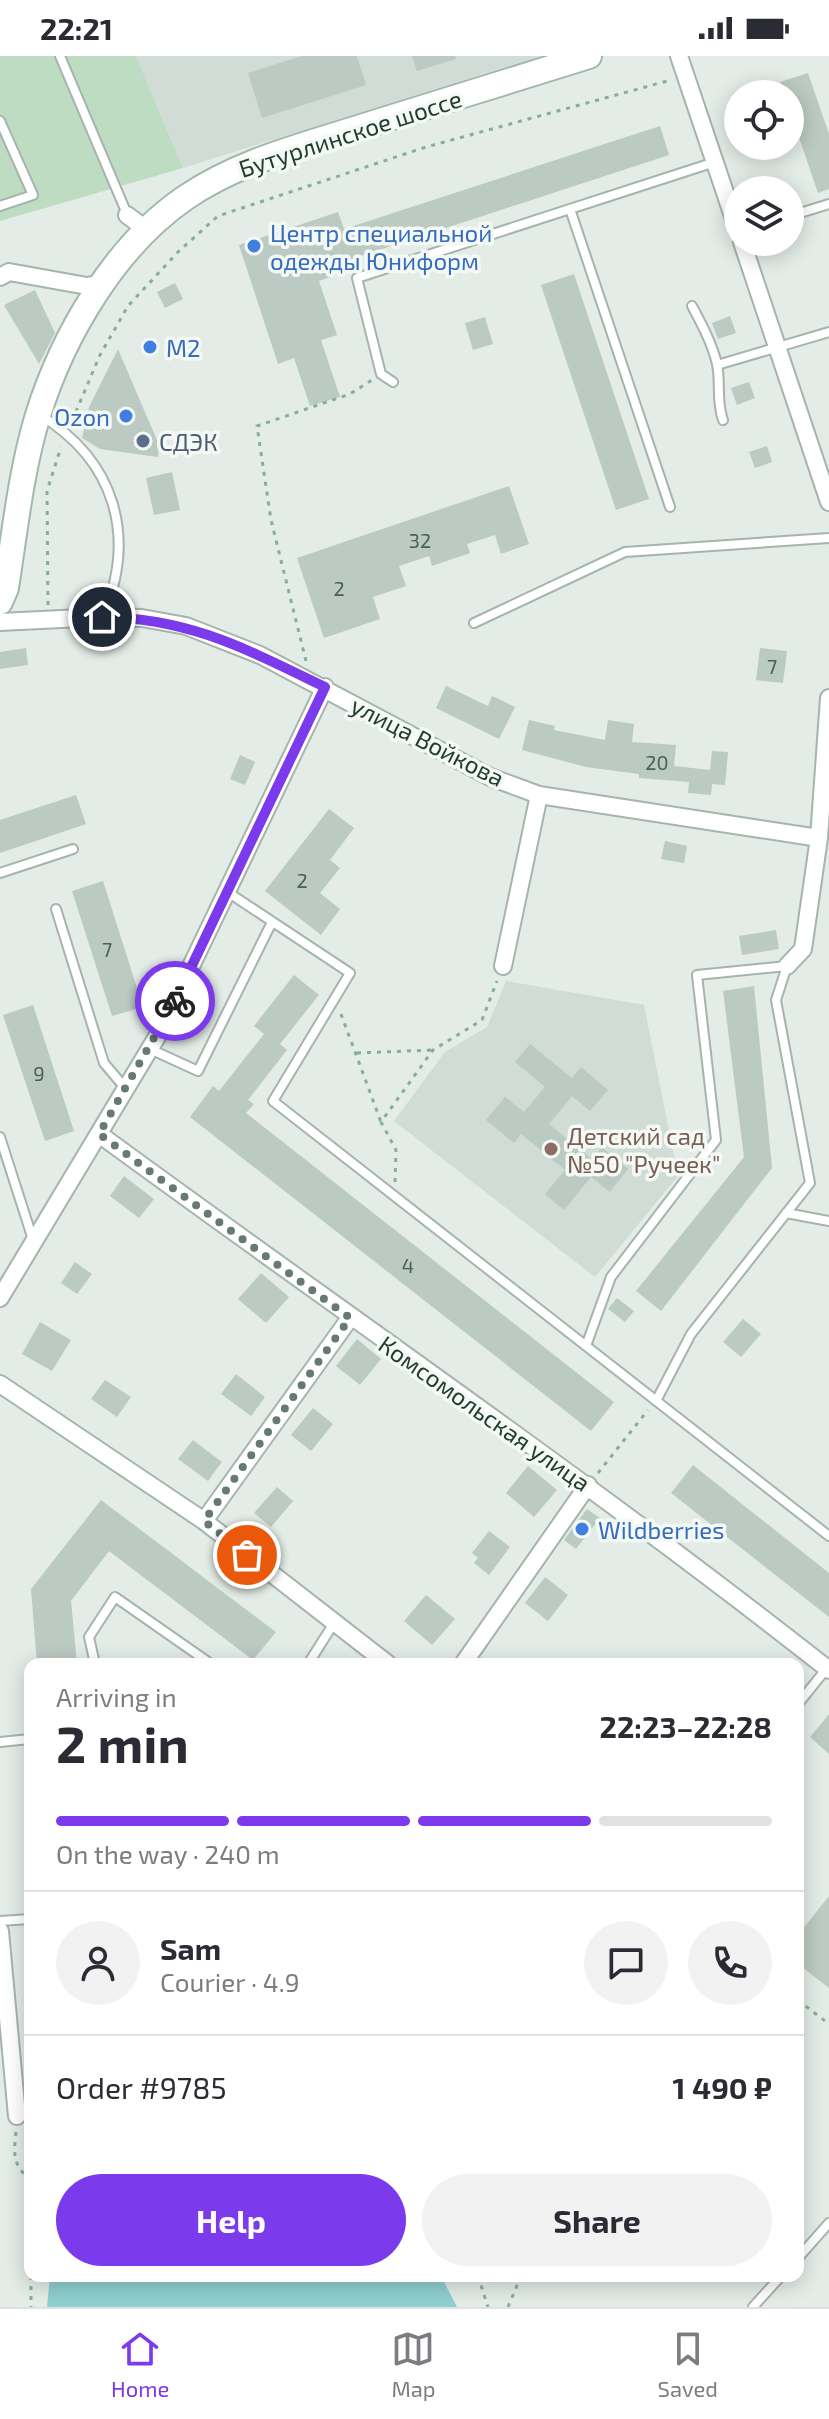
<!DOCTYPE html>
<html lang="en">
<head>
<meta charset="utf-8">
<style>
  :root { --surface:#fff; --page:#f2f2f3; --text:#2b2b33; --muted:#7c7c81; --line:#e1e1e2; --accent:#7c3aed }
  body { margin:0; font-family:"Exo 2",sans-serif; background:var(--page); color:var(--text); height:100vh; display:flex; flex-direction:column; font-size:30px; white-space:nowrap }
  * { box-sizing:border-box; margin:0 }
  p { font-size:26px; color:var(--muted) }
  .icon { flex:none; width:44px; height:44px; fill:none; stroke:currentColor; stroke-width:2; stroke-linecap:round; stroke-linejoin:round }
  .map { position:relative; flex:1; overflow:hidden }
  .side { position:absolute; left:24px; top:1602px; width:780px; height:624px; display:flex; flex-direction:column; background:var(--surface); border-radius:16px; box-shadow:0 4px 20px #0003 }
  .side>* { flex:none }
  .controls { position:absolute; left:724px; top:24px; display:grid; gap:16px }
  .controls a { display:grid; place-items:center; width:80px; height:80px; border-radius:50%; background:var(--surface); box-shadow:0 4px 20px #0003; font-size:40px }
  .pin { position:absolute; display:grid; place-items:center; width:68px; height:68px; color:#fff; margin:-34px; border:4px solid #fff; border-radius:50%; box-shadow:0 2px 8px #0007 }
  .courier { position:absolute; display:grid; place-items:center; width:80px; height:80px; margin:-40px; border:6px solid #7c3aed; border-radius:50%; background:#fff; color:#222; box-shadow:0 2px 10px #0007 }
  .head em { font-style:normal; font-weight:700 }
  .head div { display:flex; flex-direction:column-reverse }
  .head { display:flex; align-items:center; justify-content:space-between; height:136px; padding:0 32px }
  h1 { font-size:52px; font-weight:700; line-height:60px }
  .bar { display:grid; grid-template-columns:repeat(4,1fr); gap:12px 8px; align-content:center; height:96px; padding:0 32px }
  .bar i { height:10px; border-radius:6px; background:var(--line) }
  .bar .current { background:var(--accent) }
  .bar p { grid-column:span 4 }
  .line { display:flex; align-items:center; gap:20px; padding:0 32px; border-top:2px solid var(--line) }
  .line div { flex:1 }
  .round { display:grid; place-items:center; flex:none; width:84px; height:84px; border-radius:42px; background:var(--page) }
  .cta { display:flex; gap:16px; margin-top:auto; padding:16px 32px }
  .cta a { flex:1; height:92px; border-radius:48px; background:var(--accent); color:#fff; font-size:32px; font-weight:700; line-height:92px; text-align:center }
  .cta a+a { background:var(--page); color:var(--text) }
  .status { display:flex; justify-content:space-between; align-items:center; height:56px; padding:0 40px; background:var(--surface); direction:ltr }
  .status svg { height:22px; fill:currentColor }
  .tab-bar { display:flex; justify-content:space-around; align-items:center; height:112px; border-top:2px solid var(--line); background:var(--surface); font-size:22px; color:var(--muted) }
  .tab-bar a { display:grid; justify-items:center; gap:4px }
  .tab-bar .current { color:var(--accent) }
  .map>svg:first-child { display:block }
  .built { fill:#d1dcd6 }
  .green { fill:#bddcc1 }
  .water { fill:#8ecfcf }
  .building { fill:#bbcac2 }
  .lines { fill:none; stroke-linecap:round; stroke-linejoin:round }
  .lane-casing { stroke:#a6b4ad; stroke-width:12 }
  .street-casing { stroke:#a6b4ad; stroke-width:20 }
  .secondary-casing { stroke:#a2b8ad; stroke-width:28 }
  .path { stroke:#85ae9b; stroke-width:3; stroke-dasharray:4 6; stroke-linecap:butt }
  .lane { stroke:#fff; stroke-width:8 }
  .street { stroke:#fff; stroke-width:16 }
  .secondary { stroke:#fff; stroke-width:24 }
  .done { stroke:#667a71; stroke-width:8; stroke-dasharray:0 14.4 }
  .route { stroke:#7c3aed; stroke-width:10 }
  .shop-dot { fill:#3f7fe0; stroke:#f4f9f5; stroke-width:3 }
  .service-dot { fill:#5c6f8a; stroke:#f4f9f5; stroke-width:3 }
  .education-dot { fill:#8d6e63; stroke:#f4f9f5; stroke-width:3 }
  .labels { text-anchor:middle; dominant-baseline:central; stroke-width:7; stroke-linejoin:round; paint-order:stroke }
  .number-label { font-size:20px; fill:#496056 }
  .street-label { font-size:24px; fill:#233d32; stroke:#f4f9f5 }
  .shop-label { font-size:24px; fill:#366cbe; stroke:#f4f9f5; text-anchor:start }
  .service-label { font-size:24px; fill:#4e5e75; stroke:#f4f9f5; text-anchor:start }
  .education-label { font-size:24px; fill:#785e54; stroke:#f4f9f5; text-anchor:start }
</style>
</head>
<body>
<div class="status"><b>22:21</b><svg viewBox="0 0 49 12"><path d="M0 12V9h3v3zM5 12V6h3v6zM10 12V3h3v9zM15 12V0h3v12zM26 1h20v11H26zM47 4h2v5h-2z"/></svg></div>
<div class="map">
<svg width="829" height="2251" viewBox="0 0 829 2251">
  <rect width="100%" height="100%" fill="#e3ece7"/>
  <path class="built" d="M136 0H540L183 112Z
    M506 925 644 949 678 1120 595 1221 394 1065 445 996 487 971Z"/>
  <path class="green" d="M0 0H136L183 112 0 165Z"/>
  <path class="water" d="M50 2220H441L457 2251H47Z"/>
  <path class="building" d="M302 0H357L366 29 262 62 248 17Z
    M412 0H455L456 3 417 15Z
    M808 17 829 78V133L818 137 790 55V38H784L780 26Z
    M660 70 669 99 330 210 333 220 319 225 337 279 321 284 340 341 310 350 294 302 278 308 239 189 338 156 344 173Z
    M574 218 649 443 616 454 541 229Z
    M175 227 183 243 165 252 157 236Z
    M35 234 55 277 39 308 4 249Z
    M730 260 736 277 718 283 712 267Z
    M485 261 493 288 473 294 465 267Z
    M118 293 159 389 158 401 100 393 82 382 89 351Z
    M749 326 755 342 737 349 731 332Z
    M767 390 772 406 755 412 749 396Z
    M172 416 180 454 154 459 146 422Z
    M509 430 529 488 501 498 495 479 467 488 470 497 432 510 429 500 399 510 406 530 373 541 380 563 324 582 297 502Z
    M26 592 28 609 0 613V596Z
    M760 592 787 595 783 627 756 624Z
    M446 630 488 650 492 640 515 651 499 683 436 652Z
    M529 664 555 670 554 674 605 684 608 664 634 668 632 686 676 689 674 710 710 714 712 695 728 696 725 729 712 728 711 739 688 737 689 726 639 722V718L586 711 522 694Z
    M240 699 255 706 245 729 230 723Z
    M76 739 86 768 0 797V764Z
    M329 753 354 772 330 804 340 812 320 837 340 853 321 879 265 835Z
    M665 785 687 790 684 807 661 803Z
    M103 825 143 951 112 960 72 835Z
    M776 874 779 893 742 899 739 880Z
    M294 919 319 939 280 988 287 994 248 1044 254 1048 246 1057 614 1346 591 1375 190 1061 213 1030 219 1035 264 978 254 970Z
    M754 930 772 1112 661 1255 636 1235 744 1101 723 935Z
    M33 949 74 1075 45 1085 3 959Z
    M530 988 572 1022 581 1011 608 1034 590 1055 572 1040 549 1068 592 1103 602 1091 628 1113 610 1136 591 1121 564 1154 545 1138 565 1114 521 1078 514 1087 486 1064 505 1041 524 1056 545 1031 515 1006Z
    M124 1120 154 1143 139 1162 110 1140Z
    M75 1206 92 1218 77 1238 61 1227Z
    M261 1217 289 1241 266 1267 238 1243Z
    M617 1242 634 1255 625 1266 608 1253Z
    M743 1263 761 1278 741 1301 723 1286Z
    M40 1266 71 1284 52 1315 22 1298Z
    M357 1283 381 1303 360 1329 336 1310Z
    M236 1318 265 1341 251 1360 221 1338Z
    M105 1324 131 1341 117 1361 91 1343Z
    M313 1352 333 1368 311 1395 291 1379Z
    M193 1384 222 1406 208 1425 178 1403Z
    M693 1409 829 1517V1561L671 1437Z
    M528 1410 557 1434 534 1461 506 1437Z
    M277 1431 293 1445 271 1471 254 1457Z
    M101 1444 276 1576 253 1604 109 1495 71 1545 77 1608H37L31 1533Z
    M587 1453 600 1462 576 1493 564 1484Z
    M489 1475 510 1491 489 1519 474 1507 478 1502 472 1497Z
    M545 1521 568 1539 548 1565 525 1547Z
    M426 1539 455 1563 432 1589 404 1565Z
    M829 1658V1698L810 1681Z
    M829 1840V1932L798 1908V1879Z"/>
  <g class="lines">
    <g class="lane-casing">
      <path id="lane" d="M60 0 127 158
        M0 65 33 139 0 150
        M570 153 670 451
        M790 160 829 148
        M692 250C702 269 712 287 717 308 721 328 716 345 723 364
        M717 309 829 276
        M393 326 381 318 357 222 715 106
        M40 359C115 405 137 480 103 560
        M474 567 625 496 829 482
        M0 817 73 793
        M229 837 350 917 273 1045 829 1480
        M56 853 104 1007 126 1033
        M150 993 198 1015 272 866
        M0 1081 34 1187
        M786 1157 829 1165
        M586 1290 611 1221 716 1084 697 919 787 910 776 944 810 1127 691 1278 656 1345
        M95 1608 89 1581 115 1541 211 1608
        M308 1608 334 1567
        M798 1648 827 1612
        M0 1686 30 1683
        M0 1865 30 1863
        M798 2202 829 2167
        M753 2251 781 2220"/>
    </g>
    <g class="street-casing">
      <path id="street" d="M679 0 738 175
        M127 159 147 174
        M742 186 829 446
        M0 221 9 216 87 230 103 227
        M0 566 102 561 142 562 186 570 260 599 490 721 539 739 819 782
        M503 910 539 739
        M787 910 803 893 819 782 829 642
        M99 1078C343 1257 592 1427 829 1614
        M0 1242 158 979 325 631
        M0 1328 204 1465 388 1608
        M204 1465 350 1262
        M463 1608 588 1429
        M0 1875 17 2060"/>
    </g>
    <g class="secondary-casing">
      <path id="secondary" d="M0 546 6 532C15 474 21 415 38 359 63 279 115 190 185 142 239 105 302 90 364 70 439 47 514 23 589 0"/>
    </g>
    <path class="path" d="M72 365 100 299 128 250 178 196 218 160 426 91 671 24
      M48 549 47 435 61 391
      M306 605 271 464 257 370 350 338 372 324
      M341 958 381 1066
      M357 997 433 994
      M395 1126 396 1094 381 1066 433 994 482 964 497 925
      M598 1417 648 1354
      M798 1944 829 1968
      M16 2076C14 2095 12 2109 28 2121L30 2136
      M31 2220V2251
      M478 2220 488 2251
      M508 2251 521 2220"/>
    <use href="#lane" class="lane"/>
    <use href="#street" class="street"/>
    <use href="#secondary" class="secondary"/>
  </g>
  <g class="lines">
    <path class="done" d="M175 945 99 1078 350 1262 204 1465 247 1499"/>
    <path class="route" d="M102 561C190 562 248 594 325 631L175 945"/>
  </g>
  <g class="shop-dot">
    <circle cx="254" cy="190" r="8"/>
    <circle cx="150" cy="291" r="8"/>
    <circle cx="126" cy="360" r="8"/>
    <circle cx="582" cy="1473" r="8"/>
  </g>
  <circle class="service-dot" cx="143" cy="385" r="8"/>
  <circle class="education-dot" cx="551" cy="1093" r="8"/>
  <g class="labels">
    <g class="number-label">
      <text x="420" y="484">32</text>
      <text x="339" y="532">2</text>
      <text x="772" y="610">7</text>
      <text x="657" y="706">20</text>
      <text x="302" y="824">2</text>
      <text x="107" y="893">7</text>
      <text x="39" y="1017">9</text>
      <text x="408" y="1209">4</text>
    </g>
    <g class="street-label">
      <text transform="translate(350 77) rotate(-18)">Бутурлинское шоссе</text>
      <text transform="translate(428 685) rotate(27)">улица Войкова</text>
      <text transform="translate(485 1357) rotate(35)">Комсомольская улица</text>
    </g>
    <g class="shop-label">
      <text x="270" y="176">Центр специальной<tspan x="270" dy="28">одежды Юниформ</tspan></text>
      <text x="166" y="291">М2</text>
      <text x="110" y="360" text-anchor="end">Ozon</text>
      <text x="598" y="1473">Wildberries</text>
    </g>
    <g class="service-label">
      <text x="159" y="385">СДЭК</text>
    </g>
    <g class="education-label">
      <text x="567" y="1079">Детский сад<tspan x="567" dy="28">№50 "Ручеек"</tspan></text>
    </g>
  </g>
</svg>
<div class="controls">
<a><svg class="icon" aria-label="locate" viewBox="0 0 24 24"><circle cx="12" cy="12" r="6"/><path d="M12 2v4M12 18v4M2 12h4M18 12h4"/></svg></a>
<a><svg class="icon" aria-label="layers" viewBox="0 0 24 24"><path d="M12 4l9 5-9 5-9-5zM3 14l9 5 9-5"/></svg></a>
</div>
<div class="pin" style="left:247px;top:1499px;background:#ea580c"><svg class="icon" aria-label="bag" viewBox="0 0 24 24"><path d="M5 8h14l-1 12H6zM9 8a3 3 0 0 1 6 0"/></svg></div>
<div class="pin" style="left:102px;top:561px;background:#1f2937"><svg class="icon" aria-label="home" viewBox="0 0 24 24"><path d="M3 11l9-7 9 7M6 9v11h12V9"/></svg></div>
<div class="courier" style="left:175px;top:945px"><svg class="icon" aria-label="bike" viewBox="0 0 24 24"><circle cx="6" cy="16" r="4"/><circle cx="18" cy="16" r="4"/><path d="M6 16l4-8h5l3 8M10 8l3 8H6M13 5h3"/></svg></div>
<section class="side">
<div class="head"><div><h1>2 min</h1><p>Arriving in</p></div><em>22:23–22:28</em></div>
<div class="bar"><i class="current"></i><i class="current"></i><i class="current"></i><i></i><p>On the way · 240 m</p></div>
<div class="line" style="height:144px"><a class="round"><svg class="icon" aria-label="person" viewBox="0 0 24 24"><circle cx="12" cy="8" r="4"/><path d="M4 21q1-7 8-7t8 7"/></svg></a><div><b>Sam</b><p>Courier · 4.9</p></div><a class="round"><svg class="icon" aria-label="chat" viewBox="0 0 24 24"><path d="M4 5h16v11H9l-5 4z"/></svg></a><a class="round"><svg class="icon" aria-label="phone" viewBox="0 0 24 24"><path d="M5 4h4l2 5-3 2q2 4 5 5l2-3 5 2v4C11 20 4 13 5 4z"/></svg></a></div>
<div class="line" style="height:104px"><div>Order #9785</div><b>1 490 ₽</b></div>
<div class="cta"><a>Help</a><a>Share</a></div>
</section>
</div>
<nav class="tab-bar">
<a class="current"><svg class="icon" aria-label="home" viewBox="0 0 24 24"><path d="M3 11l9-7 9 7M6 9v11h12V9"/></svg>Home</a>
<a><svg class="icon" aria-label="map" viewBox="0 0 24 24"><path d="M3 6l6-2 6 2 6-2v14l-6 2-6-2-6 2zM9 4v14M15 6v14"/></svg>Map</a>
<a><svg class="icon" aria-label="saved" viewBox="0 0 24 24"><path d="M7 4h10v16l-5-4-5 4z"/></svg>Saved</a>
</nav>
</body>
</html>
